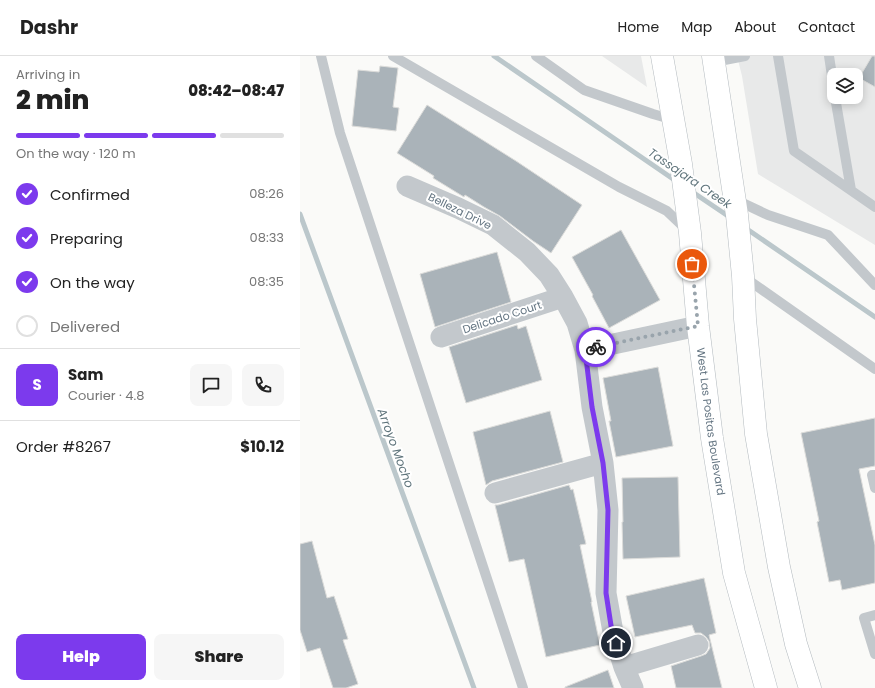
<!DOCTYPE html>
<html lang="en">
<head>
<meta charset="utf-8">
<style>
  :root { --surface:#fff; --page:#f6f6f6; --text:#222; --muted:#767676; --line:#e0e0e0; --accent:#7c3aed }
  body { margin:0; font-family:Poppins,sans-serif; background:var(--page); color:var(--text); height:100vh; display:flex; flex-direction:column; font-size:15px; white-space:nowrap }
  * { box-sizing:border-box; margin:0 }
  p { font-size:13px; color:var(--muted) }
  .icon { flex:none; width:22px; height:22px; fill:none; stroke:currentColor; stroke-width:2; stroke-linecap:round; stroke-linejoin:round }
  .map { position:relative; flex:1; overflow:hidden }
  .panel { display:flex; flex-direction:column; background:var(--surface); width:300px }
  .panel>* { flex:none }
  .controls { position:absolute; left:527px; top:12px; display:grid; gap:8px }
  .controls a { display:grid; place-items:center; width:36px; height:36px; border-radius:8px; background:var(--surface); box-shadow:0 2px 10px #0003; font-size:20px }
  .pin { position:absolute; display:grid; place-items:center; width:34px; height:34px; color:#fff; margin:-17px; border:2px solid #fff; border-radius:50%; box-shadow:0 1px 4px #0007 }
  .courier { position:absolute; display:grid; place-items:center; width:40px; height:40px; margin:-20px; border:3px solid #7c3aed; border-radius:50%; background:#fff; color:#222; box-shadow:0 1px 5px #0007 }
  .overview em { font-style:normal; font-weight:800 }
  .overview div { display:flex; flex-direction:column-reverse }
  .overview { display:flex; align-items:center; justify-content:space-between; height:68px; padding:0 16px }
  h1 { font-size:26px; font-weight:800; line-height:30px }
  .bar { display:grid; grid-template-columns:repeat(4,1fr); gap:6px 4px; align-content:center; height:48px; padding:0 16px }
  .bar i { height:5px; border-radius:3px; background:var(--line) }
  .bar .on { background:var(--accent) }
  .bar p { grid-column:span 4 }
  .line { display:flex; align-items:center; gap:10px; padding:0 16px; border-top:1px solid var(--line) }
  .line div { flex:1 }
  .round { display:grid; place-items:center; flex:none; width:42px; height:42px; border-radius:8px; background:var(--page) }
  ol { padding:0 16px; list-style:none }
  li { display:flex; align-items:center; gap:12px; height:44px }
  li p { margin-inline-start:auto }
  li .icon { padding:4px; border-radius:50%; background:var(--accent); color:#fff; stroke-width:4 }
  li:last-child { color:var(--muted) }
  li i { width:22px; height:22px; border:2px solid var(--line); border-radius:50% }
  .primary-button { display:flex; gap:8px; margin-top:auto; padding:8px 16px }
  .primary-button a { flex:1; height:46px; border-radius:8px; background:var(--accent); color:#fff; font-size:16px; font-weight:800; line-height:46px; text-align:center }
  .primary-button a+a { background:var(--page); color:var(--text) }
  header { display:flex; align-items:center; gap:24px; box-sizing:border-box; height:56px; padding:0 20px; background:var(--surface); border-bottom:1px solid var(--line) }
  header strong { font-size:19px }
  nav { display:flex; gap:22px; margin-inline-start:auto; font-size:14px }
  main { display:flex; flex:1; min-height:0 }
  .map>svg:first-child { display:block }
  .built { fill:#e8e9e9; fill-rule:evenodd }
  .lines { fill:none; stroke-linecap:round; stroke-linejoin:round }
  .stream { stroke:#bbc7cb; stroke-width:5 }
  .building { fill:#aab3b9; stroke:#dcdcda }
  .secondary-casing { stroke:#b3babf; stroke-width:23 }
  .service { stroke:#c3c8cc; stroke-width:10 }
  .minor { stroke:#c3c8cc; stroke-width:21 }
  .secondary { stroke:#fff; stroke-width:22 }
  .done { stroke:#99a4ac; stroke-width:4; stroke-dasharray:0 7.2 }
  .route { stroke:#7c3aed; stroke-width:5 }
  .labels { text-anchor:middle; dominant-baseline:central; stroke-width:4; stroke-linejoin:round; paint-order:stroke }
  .street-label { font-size:11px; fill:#657683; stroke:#fff }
  .water-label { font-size:12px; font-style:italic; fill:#60757c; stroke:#fff }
</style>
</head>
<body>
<header>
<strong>Dashr</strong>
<nav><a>Home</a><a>Map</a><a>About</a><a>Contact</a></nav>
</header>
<main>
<section class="panel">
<div class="overview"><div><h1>2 min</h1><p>Arriving in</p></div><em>08:42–08:47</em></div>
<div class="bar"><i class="on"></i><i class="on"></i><i class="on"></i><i></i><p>On the way · 120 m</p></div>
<ol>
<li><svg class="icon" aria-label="check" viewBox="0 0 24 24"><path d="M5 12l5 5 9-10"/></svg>Confirmed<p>08:26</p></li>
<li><svg class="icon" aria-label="check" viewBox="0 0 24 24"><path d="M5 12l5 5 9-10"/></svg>Preparing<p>08:33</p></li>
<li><svg class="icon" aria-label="check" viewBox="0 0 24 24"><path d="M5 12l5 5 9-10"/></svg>On the way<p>08:35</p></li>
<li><i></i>Delivered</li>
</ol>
<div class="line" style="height:72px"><b class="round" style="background:var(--accent);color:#fff">S</b><div><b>Sam</b><p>Courier · 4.8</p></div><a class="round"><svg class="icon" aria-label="chat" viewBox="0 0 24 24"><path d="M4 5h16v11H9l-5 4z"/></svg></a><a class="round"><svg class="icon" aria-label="phone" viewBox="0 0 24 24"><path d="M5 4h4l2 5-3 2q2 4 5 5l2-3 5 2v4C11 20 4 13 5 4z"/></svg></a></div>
<div class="line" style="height:52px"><div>Order #8267</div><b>$10.12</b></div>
<div class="primary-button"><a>Help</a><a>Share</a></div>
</section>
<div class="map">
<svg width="575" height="632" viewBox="0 0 575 632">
  <rect width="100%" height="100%" fill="#fafaf8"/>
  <path class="built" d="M302 0H341L347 31Z
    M437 0H575V189L458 118 442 20ZM534 19H556V41H534Z"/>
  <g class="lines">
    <path class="stream" d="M194 0 376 125
      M391 135 431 162
      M0 158 174 632
      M444 171 575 261"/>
  </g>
  <path class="building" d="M572 0H575V31L559 22Z
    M80 10 98 12 93 51 99 52 96 75 52 70 58 14 79 16Z
    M127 49 216 105 282 149 251 197 233 185 200 160 184 151 165 139 164 141 133 122 134 120 97 97Z
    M321 174 360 244 309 272 292 240 293 239 272 201Z
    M197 196 211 246 135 271 120 218Z
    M217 269 218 273 226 270 242 324 166 347 149 291Z
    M358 311 373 390 316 401 309 365H311L303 322Z
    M250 355 263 406 192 425 186 429 173 376Z
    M575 362V410L559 413 575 489V527L542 534 540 524 529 526 517 466 519 465 501 377Z
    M378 421 380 501 323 503 322 466H323L322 422Z
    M269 429 271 434 273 433 286 488 280 489 292 546H291L300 589 246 601 224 503 209 506 195 449H198Z
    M12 485 27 542 34 540 48 583 43 584 58 628 46 632H33L20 592 7 596 0 574V488Z
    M404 522 416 577 409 579 422 632H376L371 610 401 600 406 598 410 592 409 585 406 581 401 577H395L392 569 335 581 326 540Z
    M308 614 314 632H265V631Z"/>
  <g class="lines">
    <g class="secondary-casing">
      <g id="secondary">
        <path id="s1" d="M362 0 381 108 390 177 398 270 412 382 434 517 466 632"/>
        <path d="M413 0 437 159 443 220 445 263 456 378 479 511 496 588 510 632"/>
      </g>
    </g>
    <path class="service" d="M21 0 40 77 223 632
      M93 0 319 131 367 155 387 174
      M236 0 284 34 353 58 374 64
      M478 0 494 95 575 151
      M529 0 534 33
      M414 6 445 0
      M535 41 551 134
      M434 143 468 159 528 179 575 229
      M444 221 575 313
      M575 419H572L575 432
      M575 559 564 562 575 598"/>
    <path class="minor" d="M107 130 158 152 193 169 227 196 249 219 263 241 277 267 285 294 292 351 303 407 308 454 306 537 313 576 324 611 333 632
      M141 281 263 241
      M285 294 398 270
      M195 437 303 407
      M324 611 398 589"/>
    <use href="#secondary" class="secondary"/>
  </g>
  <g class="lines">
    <path class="done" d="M296 291 398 270 392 208"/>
    <path class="route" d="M296 291 285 294 292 351 303 407 308 454 306 537 312 576 316 587"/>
  </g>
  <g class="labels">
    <g class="street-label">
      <text transform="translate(160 155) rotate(26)">Belleza Drive</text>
      <text transform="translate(202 261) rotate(-18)">Delicado Court</text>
      <text stroke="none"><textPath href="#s1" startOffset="369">West Las Positas Boulevard</textPath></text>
    </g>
    <g class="water-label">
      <text transform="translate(390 122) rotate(34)">Tassajara Creek</text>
      <text transform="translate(96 392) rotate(70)">Arroyo Mocho</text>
    </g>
  </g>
</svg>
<div class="controls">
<a><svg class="icon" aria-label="layers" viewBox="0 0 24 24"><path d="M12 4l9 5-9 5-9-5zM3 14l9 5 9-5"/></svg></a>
</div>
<div class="pin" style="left:392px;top:208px;background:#ea580c"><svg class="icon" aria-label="bag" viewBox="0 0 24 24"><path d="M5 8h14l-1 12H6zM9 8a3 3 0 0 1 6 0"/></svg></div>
<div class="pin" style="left:316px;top:587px;background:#1f2937"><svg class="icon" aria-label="home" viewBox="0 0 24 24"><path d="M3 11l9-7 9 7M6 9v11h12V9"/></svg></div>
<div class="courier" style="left:296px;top:291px"><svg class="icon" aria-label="bike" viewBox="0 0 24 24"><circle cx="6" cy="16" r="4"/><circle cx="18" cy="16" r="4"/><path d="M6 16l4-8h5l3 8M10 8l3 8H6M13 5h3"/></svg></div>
</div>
</main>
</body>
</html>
